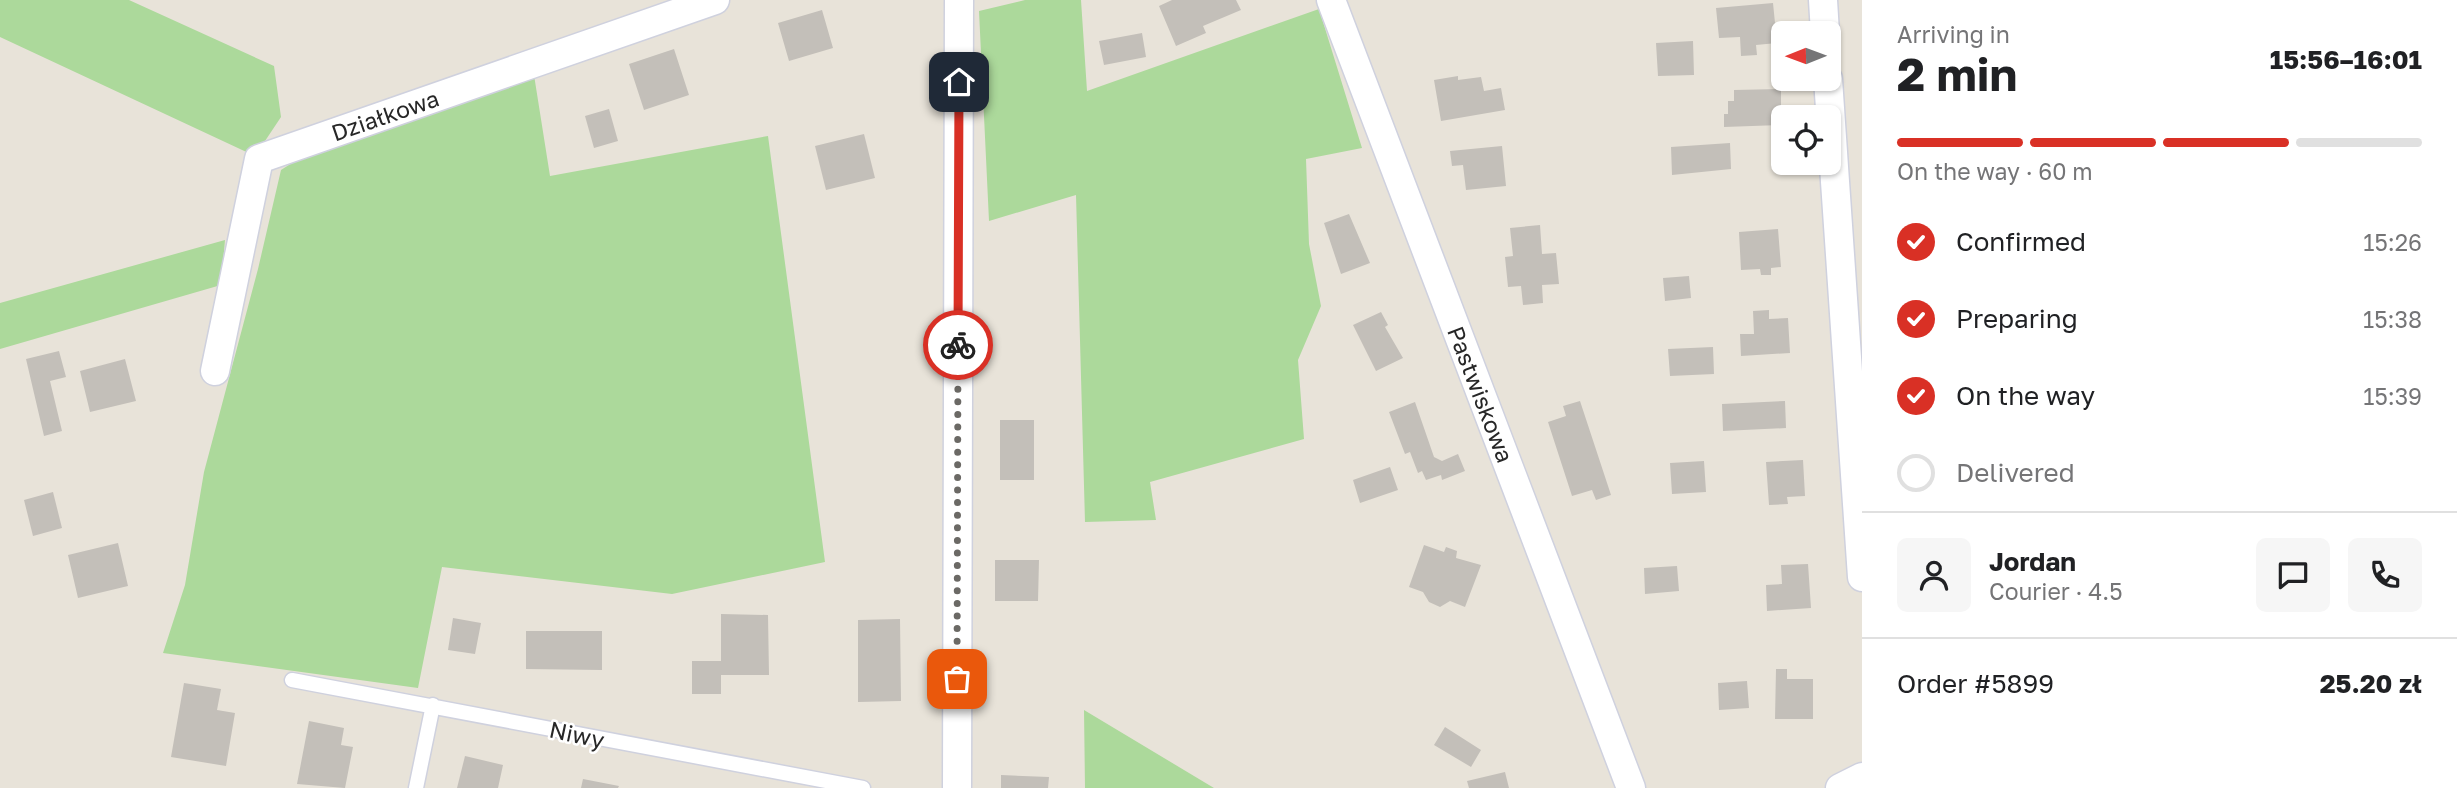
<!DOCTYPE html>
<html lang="en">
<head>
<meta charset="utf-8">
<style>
  :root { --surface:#fff; --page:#f6f6f6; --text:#202124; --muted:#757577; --line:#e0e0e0; --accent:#d93025 }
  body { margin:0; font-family:"Golos Text",sans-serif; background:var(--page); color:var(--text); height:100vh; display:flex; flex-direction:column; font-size:26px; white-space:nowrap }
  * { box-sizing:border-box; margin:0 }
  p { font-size:23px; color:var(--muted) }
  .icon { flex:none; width:38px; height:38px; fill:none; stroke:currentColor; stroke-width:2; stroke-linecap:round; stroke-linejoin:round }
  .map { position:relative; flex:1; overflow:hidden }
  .side { display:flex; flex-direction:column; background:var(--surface); width:595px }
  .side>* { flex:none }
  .needle { width:46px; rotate:269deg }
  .buttons { position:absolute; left:1771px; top:21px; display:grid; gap:14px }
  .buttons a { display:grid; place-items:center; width:70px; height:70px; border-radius:10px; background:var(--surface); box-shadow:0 2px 5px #0004; font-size:35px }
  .pin { position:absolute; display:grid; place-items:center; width:60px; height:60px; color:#fff; margin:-30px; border-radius:14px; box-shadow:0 4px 10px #0006 }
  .courier { position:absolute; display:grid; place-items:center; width:70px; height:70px; margin:-35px; border:5px solid #d93025; border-radius:50%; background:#fff; color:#222; box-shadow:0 2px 9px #0007 }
  .summary em { font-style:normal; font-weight:700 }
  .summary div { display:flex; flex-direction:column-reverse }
  .summary { display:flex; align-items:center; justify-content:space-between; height:119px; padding:0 35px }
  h1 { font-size:46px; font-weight:700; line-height:52px }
  .bar { display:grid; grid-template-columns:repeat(4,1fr); gap:10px 7px; align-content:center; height:84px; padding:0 35px }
  .bar i { height:9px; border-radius:5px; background:var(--line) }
  .bar .selected { background:var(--accent) }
  .bar p { grid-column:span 4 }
  .line { display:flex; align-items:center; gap:18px; padding:0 35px; border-top:2px solid var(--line) }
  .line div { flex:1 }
  .round { display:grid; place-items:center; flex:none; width:74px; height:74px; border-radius:10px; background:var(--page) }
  ol { padding:0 35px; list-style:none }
  li { display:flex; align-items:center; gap:21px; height:77px }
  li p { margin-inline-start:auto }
  li .icon { padding:7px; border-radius:50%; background:var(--accent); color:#fff; stroke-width:4 }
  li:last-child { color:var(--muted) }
  li i { width:38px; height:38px; border:4px solid var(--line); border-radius:50% }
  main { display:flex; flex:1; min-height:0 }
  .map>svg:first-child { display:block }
  .green { fill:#acd99b }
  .building { fill:#c3bfb9 }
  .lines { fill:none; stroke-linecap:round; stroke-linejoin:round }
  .lane-casing { stroke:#cfd1de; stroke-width:17 }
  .street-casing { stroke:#cfd1de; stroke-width:31 }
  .lane { stroke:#fff; stroke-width:14 }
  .street { stroke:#fff; stroke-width:28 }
  .done { stroke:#6b6965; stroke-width:7; stroke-dasharray:0 12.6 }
  .route { stroke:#d93025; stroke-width:9 }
  .labels { text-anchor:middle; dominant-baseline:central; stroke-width:5; stroke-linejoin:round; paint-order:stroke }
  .street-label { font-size:23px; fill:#272727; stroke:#fff }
</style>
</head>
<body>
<main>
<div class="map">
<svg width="1862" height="788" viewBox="0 0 1862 788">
  <rect width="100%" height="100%" fill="#e8e3d9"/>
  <path class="green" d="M0 0H129L274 66 281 117 255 156 0 37Z
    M1025 0H1081L1087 91 1319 9 1362 148 1306 159 1309 244 1321 306 1298 360 1304 439 1150 482 1156 520 1085 522 1076 195 989 221 979 11Z
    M534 75 550 176 768 136 825 562 672 594 442 567 418 688 163 653 185 585 204 472 258 269 281 170 306 154Z
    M225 240 221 285 0 349V303Z
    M1084 710 1214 788H1085Z"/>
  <path class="building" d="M1172 0H1236L1241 10 1203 26 1206 33 1176 46 1159 6Z
    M1773 3 1777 43 1756 45 1757 55 1741 56 1740 37 1719 38 1716 8Z
    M822 10 833 48 789 61 778 23Z
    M1142 33 1146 57 1104 65 1099 41Z
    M1693 41 1694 75 1658 76 1656 43Z
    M674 49 689 95 644 110 629 64Z
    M1458 76V80L1481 77 1484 91 1501 88 1505 110 1441 121 1434 80Z
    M1781 89V125L1724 127V114H1728V101H1734V90Z
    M609 109 618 141 594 148 585 116Z
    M864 134 875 178 826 190 815 146Z
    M1730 143 1731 169 1672 175 1671 147Z
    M1502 146 1506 186 1466 190 1463 165 1452 166 1450 151Z
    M1349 214 1370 263 1341 274 1324 223Z
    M1540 225 1542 254 1556 253 1559 284 1542 285 1543 303 1523 305 1521 286 1508 287 1505 257 1513 256 1510 228Z
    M1778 229 1781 267 1771 268V275H1761L1760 269 1741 270 1739 232Z
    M1689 276 1691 298 1665 301 1663 278Z
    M1769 310V319L1788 318 1790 353 1741 356 1740 334H1754L1753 311Z
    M1381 312 1388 325 1385 327 1403 358 1376 371 1353 325Z
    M1713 347 1714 374 1670 376 1668 349Z
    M59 351 66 377 50 381 62 431 44 436 26 359Z
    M125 359 136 401 90 412 80 371Z
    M1580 401 1611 495 1596 500 1592 490 1572 496 1548 422 1566 416 1563 406Z
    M1785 401 1786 428 1723 431 1722 404Z
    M1415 402 1434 457 1442 461 1458 454 1465 471 1442 480 1441 475 1426 480 1422 471 1418 473 1410 452 1405 454 1389 412Z
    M1000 420H1034V480H1000Z
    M1803 460 1805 496 1787 497 1788 504 1769 505 1766 462Z
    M1704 461 1706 492 1672 494 1670 463Z
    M1390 467 1398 490 1360 503 1353 480Z
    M53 492 62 528 33 536 24 500Z
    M118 543 128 586 78 598 68 555Z
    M1424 545 1444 552 1446 547 1457 551 1456 558 1481 565 1465 607 1450 601 1440 607 1429 602 1423 592 1409 587Z
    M995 560H1039L1038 601H995Z
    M1808 564 1811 608 1767 611 1766 585 1782 584 1781 565Z
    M1677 566 1679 591 1645 594 1644 568Z
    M721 614 768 615 769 675H721V694H692V661H721Z
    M453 618 481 623 475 654 448 650Z
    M900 619 901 701 858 702V620Z
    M526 631H602V670L526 669Z
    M1776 669H1787V679H1813V719H1775Z
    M1747 681 1749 708 1719 710 1718 683Z
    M184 683 221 689 217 710 235 713 226 766 171 757Z
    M309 721 344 728 341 745 353 747 345 788 297 784Z
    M1445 727 1481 750 1471 767 1434 745Z
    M465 756 503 765 498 788H457Z
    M1505 772 1509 788H1469L1467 781Z
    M1001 775 1049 777 1048 788H1001Z
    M583 779 619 786 618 788H581Z"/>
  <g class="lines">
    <g class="lane-casing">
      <path id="lane" d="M292 680 863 788
        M416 788 433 705"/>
    </g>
    <g class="street-casing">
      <path id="street" d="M1331 0 1631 788
        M1823 0 1825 33
        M1828 79 1862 577
        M215 371 259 159 715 0
        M957 788 959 0
        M1840 788 1862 777"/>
    </g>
    <use href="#lane" class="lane"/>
    <use href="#street" class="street"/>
  </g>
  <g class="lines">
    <path class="done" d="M957 679 958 345"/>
    <path class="route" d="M958 345 959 82"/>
  </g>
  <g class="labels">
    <g class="street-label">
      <text transform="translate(385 115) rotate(-19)">Działkowa</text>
      <text transform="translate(1481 394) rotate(69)">Pastwiskowa</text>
      <text transform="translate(577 734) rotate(12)">Niwy</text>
    </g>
  </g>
</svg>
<div class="buttons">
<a><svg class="needle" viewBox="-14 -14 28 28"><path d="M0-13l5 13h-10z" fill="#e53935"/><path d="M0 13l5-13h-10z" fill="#757577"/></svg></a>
<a><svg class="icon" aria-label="locate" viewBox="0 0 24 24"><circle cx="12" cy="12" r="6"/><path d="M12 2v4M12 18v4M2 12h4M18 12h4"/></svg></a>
</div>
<div class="pin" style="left:957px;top:679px;background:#ea580c"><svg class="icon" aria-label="bag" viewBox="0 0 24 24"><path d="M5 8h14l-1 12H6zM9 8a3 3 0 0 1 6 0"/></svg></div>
<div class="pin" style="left:959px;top:82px;background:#1f2937"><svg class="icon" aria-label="home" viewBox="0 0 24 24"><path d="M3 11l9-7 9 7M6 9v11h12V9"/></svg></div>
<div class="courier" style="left:958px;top:345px"><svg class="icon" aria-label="bike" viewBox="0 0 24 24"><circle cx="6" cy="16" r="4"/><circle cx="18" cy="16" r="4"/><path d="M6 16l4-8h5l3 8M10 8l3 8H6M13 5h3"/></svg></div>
</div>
<section class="side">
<div class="summary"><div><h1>2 min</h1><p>Arriving in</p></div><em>15:56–16:01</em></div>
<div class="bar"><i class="selected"></i><i class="selected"></i><i class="selected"></i><i></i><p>On the way · 60 m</p></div>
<ol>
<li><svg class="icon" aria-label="check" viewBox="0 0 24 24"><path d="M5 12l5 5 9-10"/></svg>Confirmed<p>15:26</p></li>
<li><svg class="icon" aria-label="check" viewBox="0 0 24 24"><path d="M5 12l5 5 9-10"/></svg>Preparing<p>15:38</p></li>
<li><svg class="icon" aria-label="check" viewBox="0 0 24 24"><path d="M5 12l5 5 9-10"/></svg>On the way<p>15:39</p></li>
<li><i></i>Delivered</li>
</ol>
<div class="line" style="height:126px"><a class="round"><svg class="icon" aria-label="person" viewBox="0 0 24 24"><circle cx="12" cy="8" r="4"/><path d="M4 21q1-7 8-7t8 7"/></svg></a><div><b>Jordan</b><p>Courier · 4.5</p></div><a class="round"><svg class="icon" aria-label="chat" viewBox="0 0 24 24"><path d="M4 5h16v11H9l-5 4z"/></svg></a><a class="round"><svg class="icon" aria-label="phone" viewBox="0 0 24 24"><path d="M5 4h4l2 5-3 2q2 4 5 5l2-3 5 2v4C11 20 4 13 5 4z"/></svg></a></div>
<div class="line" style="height:91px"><div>Order #5899</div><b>25.20 zł</b></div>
</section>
</main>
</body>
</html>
